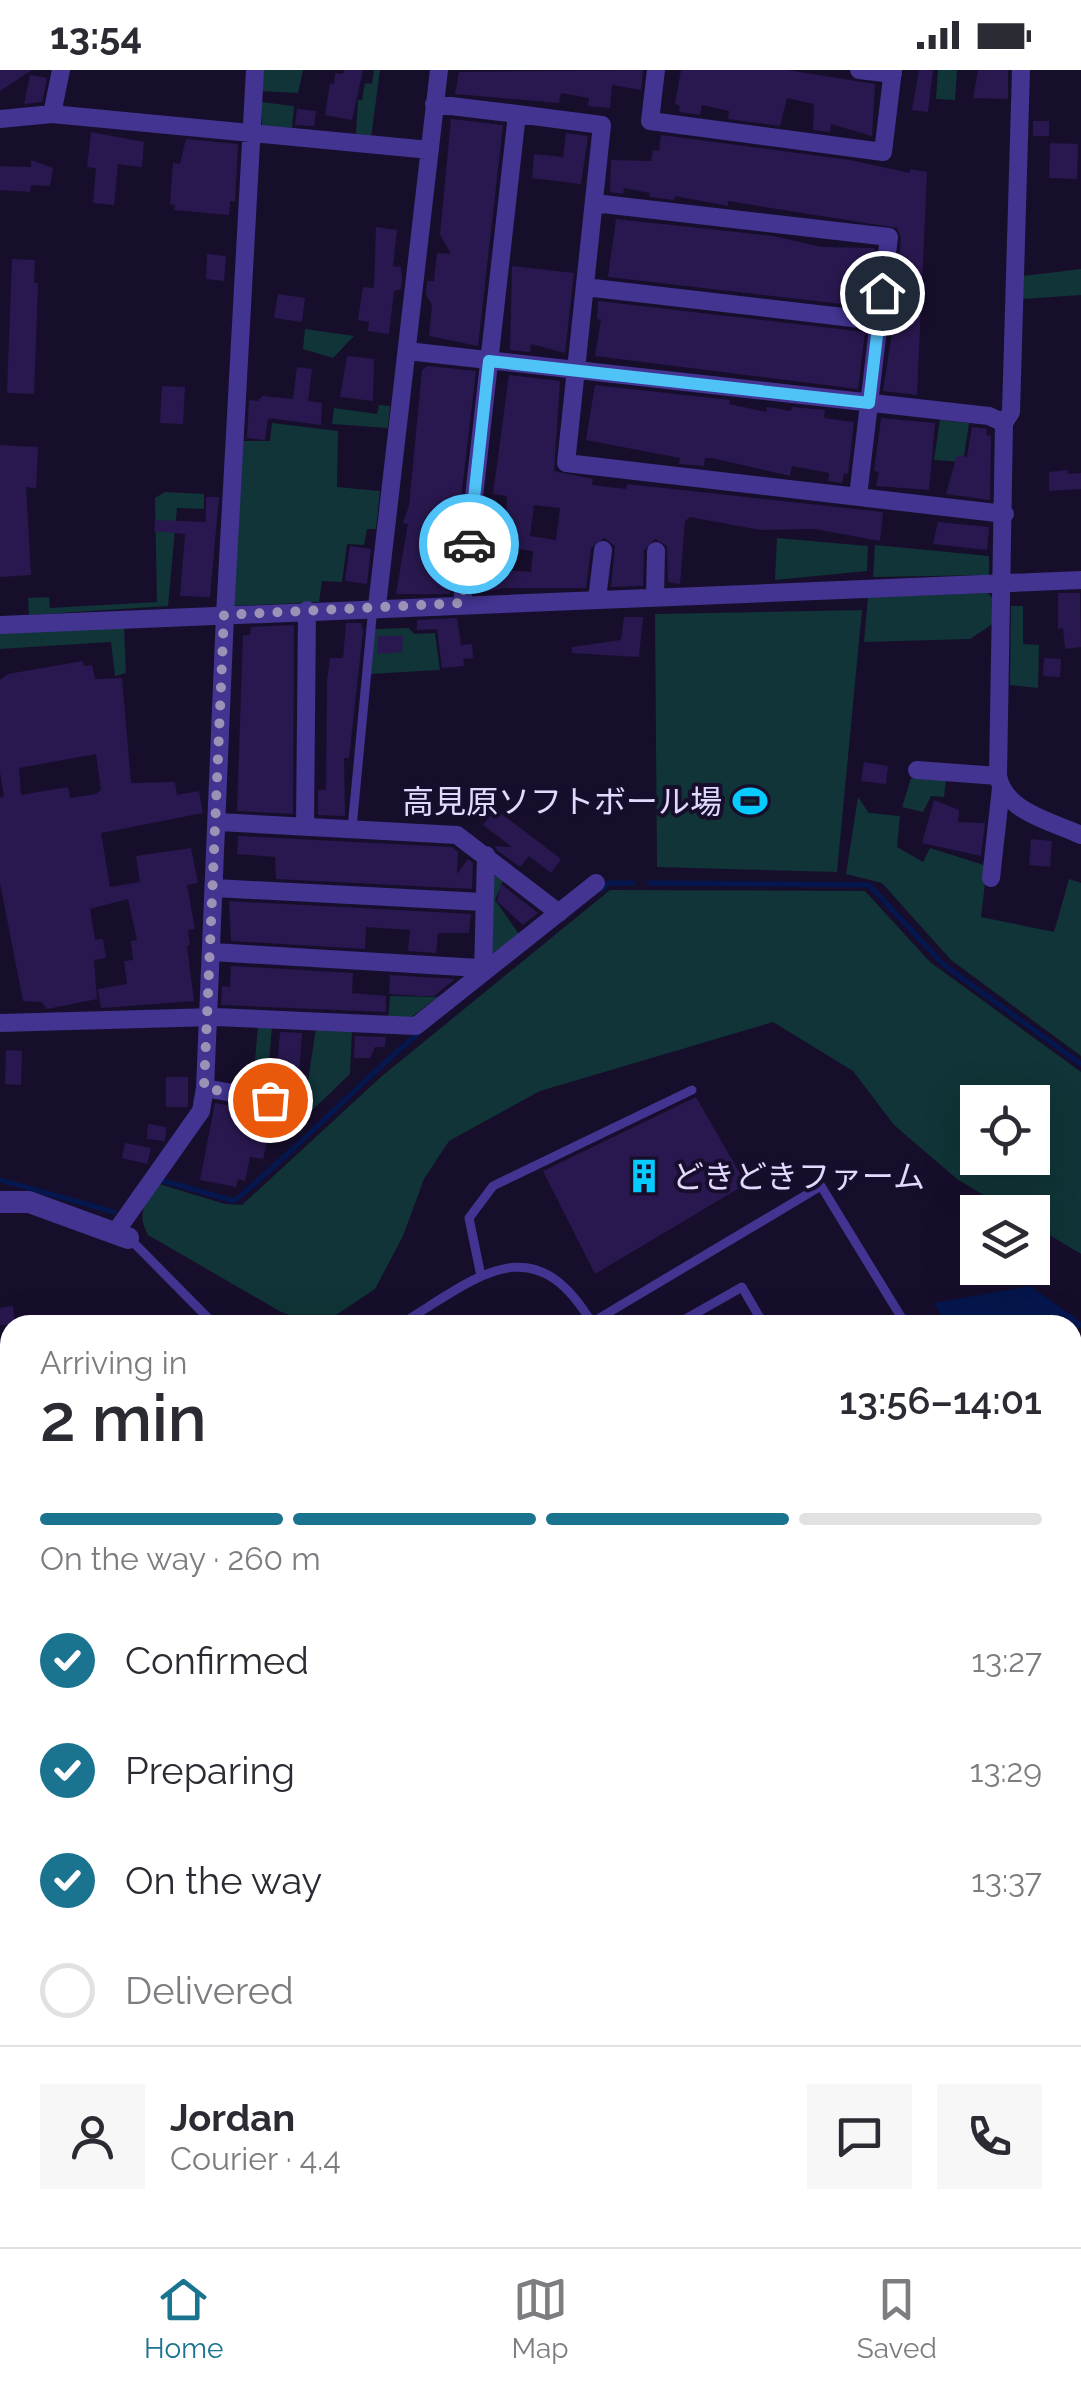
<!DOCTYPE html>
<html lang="en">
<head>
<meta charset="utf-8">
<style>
  :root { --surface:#fff; --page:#f7f7f7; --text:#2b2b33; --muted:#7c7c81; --line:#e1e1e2; --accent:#1a738f }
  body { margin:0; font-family:Raleway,"Noto Sans JP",sans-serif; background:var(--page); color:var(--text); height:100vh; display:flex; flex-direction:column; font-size:38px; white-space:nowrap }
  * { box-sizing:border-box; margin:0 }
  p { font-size:32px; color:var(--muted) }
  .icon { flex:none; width:55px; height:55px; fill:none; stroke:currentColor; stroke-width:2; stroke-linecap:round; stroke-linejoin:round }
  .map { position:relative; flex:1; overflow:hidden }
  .panel { position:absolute; left:0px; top:1245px; width:1082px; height:932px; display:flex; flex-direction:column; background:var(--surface); border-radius:30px 30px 0 0; box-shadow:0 10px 40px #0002 }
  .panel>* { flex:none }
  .buttons { position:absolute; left:960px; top:1015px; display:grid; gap:20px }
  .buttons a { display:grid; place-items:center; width:90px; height:90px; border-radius:0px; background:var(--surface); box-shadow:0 10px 40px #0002; font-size:50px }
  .pin { position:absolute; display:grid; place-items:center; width:85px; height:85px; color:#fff; margin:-42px; border:5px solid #fff; border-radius:50%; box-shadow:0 2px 10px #0007 }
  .courier { position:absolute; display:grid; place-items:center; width:100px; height:100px; margin:-50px; border:8px solid #4fc3f7; border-radius:50%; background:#fff; color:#222; box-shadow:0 2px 12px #0007 }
  .headline em { font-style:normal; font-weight:600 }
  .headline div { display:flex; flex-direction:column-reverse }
  .headline { display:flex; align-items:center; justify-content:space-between; height:170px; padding:0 40px }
  h1 { font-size:65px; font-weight:600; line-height:75px }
  .bar { display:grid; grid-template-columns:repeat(4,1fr); gap:15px 10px; align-content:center; height:120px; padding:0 40px }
  .bar i { height:12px; border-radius:8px; background:var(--line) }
  .bar .current { background:var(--accent) }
  .bar p { grid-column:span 4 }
  .line { display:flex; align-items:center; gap:25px; padding:0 40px; border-top:2px solid var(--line) }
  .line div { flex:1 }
  .round { display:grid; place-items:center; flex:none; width:105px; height:105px; border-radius:0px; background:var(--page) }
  ol { padding:0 40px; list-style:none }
  li { display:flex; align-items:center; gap:30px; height:110px }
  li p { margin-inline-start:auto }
  li .icon { padding:10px; border-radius:50%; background:var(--accent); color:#fff; stroke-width:4 }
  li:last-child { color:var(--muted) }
  li i { width:55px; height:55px; border:5px solid var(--line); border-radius:50% }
  .status { display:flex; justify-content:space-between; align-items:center; height:70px; padding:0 50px; background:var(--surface); direction:ltr }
  .status svg { height:28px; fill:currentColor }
  .tabs { display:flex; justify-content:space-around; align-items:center; height:140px; border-top:2px solid var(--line); background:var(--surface); font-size:28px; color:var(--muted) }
  .tabs a { display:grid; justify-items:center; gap:5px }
  .tabs .current { color:var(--accent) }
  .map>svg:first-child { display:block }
  .green { fill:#103437; fill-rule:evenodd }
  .water { fill:#05174f }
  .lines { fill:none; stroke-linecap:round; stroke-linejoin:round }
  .stream { stroke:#05174f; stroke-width:5 }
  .building { fill:#29184f; fill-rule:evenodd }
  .service { stroke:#423490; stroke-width:9 }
  .minor { stroke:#423490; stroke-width:18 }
  .tertiary { stroke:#423490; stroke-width:22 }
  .secondary { stroke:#8370ff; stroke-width:25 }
  .trunk { stroke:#ea5ac9; stroke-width:28 }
  .done { stroke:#9b92b5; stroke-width:10; stroke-dasharray:0 18 }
  .route { stroke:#4fc3f7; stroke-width:12 }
  .labels { text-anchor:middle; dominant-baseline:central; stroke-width:8; stroke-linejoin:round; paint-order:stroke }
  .poi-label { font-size:32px; fill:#e2d9ff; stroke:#170e2c; text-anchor:end }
</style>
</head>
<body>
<div class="status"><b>13:54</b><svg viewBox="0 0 49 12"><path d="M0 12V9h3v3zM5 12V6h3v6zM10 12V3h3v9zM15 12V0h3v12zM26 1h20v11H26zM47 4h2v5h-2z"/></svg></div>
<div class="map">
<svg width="1081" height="2177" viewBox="0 0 1081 2177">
  <rect width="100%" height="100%" fill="#170e2c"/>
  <path class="green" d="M261 0H303L298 23 259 21Z
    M374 0H380L371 68 356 65 358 30H362L365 13 372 14Z
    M938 0H957L955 30 936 29Z
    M261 32 294 36 292 58 262 56Z
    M1081 199V225L1023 229V206Z
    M305 259 354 266 333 288 303 279Z
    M379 335 390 336 388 358 332 354 334 338 377 344Z
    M940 350 969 353 963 392 934 390Z
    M272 353 338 361 337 417 380 421 376 459H367L364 475 347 474 342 512 322 511 319 532 230 536 243 371H270Z
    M165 422 204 424V439L177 438 168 536 29 545 28 528 49 527 50 538 157 532 155 428Z
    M777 468 868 476 867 501 775 510Z
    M427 482a12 12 0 1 1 24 0a12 12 0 1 1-24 0Z
    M875 475 989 486V505L873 507Z
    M988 523 994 530V553L970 569 864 572 868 527Z
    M1011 536H1023V574L1039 575 1038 618 1010 615Z
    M862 540 837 802 657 797 655 544Z
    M124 556 126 603 115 606 111 572 0 579V563Z
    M409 558 414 564 435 563 440 600 369 604 374 559Z
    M911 708 946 710 944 727 931 726 923 742 902 737Z
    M858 727 869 743 900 746 897 777 923 792 930 778 987 796 981 847 1054 862 1069 809 1081 813V986L951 890 882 813 846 804Z
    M501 804 504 808 495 830 519 864 492 884 487 880 490 808Z
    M610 820 865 821 930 892 1081 1002V1184L1033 1155 1032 1142H1012L957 1109 894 1055 853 1001 773 952 540 1021 449 1071 424 1109 403 1166 375 1219 321 1255 281 1242 148 1165C136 1143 145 1133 159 1114L225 1134 242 1135 382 1006ZM978 1032H1032V1088H978Z
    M390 926 438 927 410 948 388 949Z
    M258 954 272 956 269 992 255 991Z
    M316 958 352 960 350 1004 302 1050Z
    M0 1733 10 1736V1941L0 1943Z
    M10 2010V2150L0 2147V2012Z
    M34 2168H484L488 2177H39Z
    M523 2168H842L912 2177H489Z"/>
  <path class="water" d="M1030 1216 1081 1252V1257L1073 1260 1072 1255H946L934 1233Z"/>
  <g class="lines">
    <path class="stream" d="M649 813 869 815 944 895 1081 994
      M601 820 609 813H633
      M0 1110 114 1142
      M161 1110 234 1131C299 1078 355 1016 419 963"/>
  </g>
  <path class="building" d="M0 0H32L0 21Z
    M344 0H363L352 50 325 45 330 13 334 14 335 3 343 4Z
    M643 0 641 20 612 15 610 38 588 36 589 28 561 23 559 33 455 24 459 2Z
    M681 0H787L875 14 872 66 831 54 830 62 813 60 814 34 787 28 780 56 728 49 729 41 702 35 700 45 679 42 680 36 675 34Z
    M919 0H933L928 42 912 40Z
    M978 0H1008V29L973 28Z
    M30 5 47 8 42 32 24 34Z
    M297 39 316 41 314 56 295 55Z
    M451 49 503 55 478 276 429 266 432 235 426 225 427 211H434L437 183 451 184 440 164Z
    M1033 51H1049V66H1033Z
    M91 62 144 72 142 97 118 94 114 135 93 133 96 98 87 97Z
    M566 63 588 66 581 114 532 108 534 84 563 87Z
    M661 65 850 90 910 103V99L927 102 917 325 883 321 903 191 899 190 901 168 897 158 728 131V136L675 126 674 130 649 127 650 123 624 118 623 124 610 122 611 90 651 91 653 80 659 81Z
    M186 69 238 74 235 132 230 131 229 145 174 140 175 135 170 134 173 93 180 94Z
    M1050 73 1078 74 1077 109 1049 108Z
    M31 90 53 98 50 116 31 115 30 122 0 120V96L31 97Z
    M616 149 773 166 822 177 875 178 868 237 608 207Z
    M376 157 397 160 393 196 401 197 402 209 401 219 394 221 389 264 368 261 369 252 358 250 363 217 374 218Z
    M207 184 226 186 224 211 206 209Z
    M12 189 35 190 34 213H38L34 324 7 323Z
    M512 196 574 203 565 283 531 274 530 282 510 280Z
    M278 224 305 228 302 252 274 248Z
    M598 231 865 262 858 319 595 286 601 250 597 249Z
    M347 286 374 289 373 331 340 327Z
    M428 296 476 301 456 471 427 467 424 493 454 496 450 524H396L408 454 403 453 409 436 422 300Z
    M297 297 312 299 308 331 322 333 321 355 268 348 265 370 247 368 249 330 258 331 262 326 293 329Z
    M509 305 560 311 554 401 593 409 592 415 626 419 627 414 883 442 880 471 815 459 760 460 690 447 685 451 680 514 668 512 667 476 655 469 644 480 643 516 611 517 615 476 604 468 591 478 586 518H504L485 522 492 499 531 502 533 481 504 477 507 426 493 424ZM534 435 560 438 556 470 530 466Z
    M595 315 730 330 729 334 766 342 767 337 791 341 792 337 825 340 824 348 854 352 848 404 844 403 842 413 828 411 829 403 792 396 790 406 712 388H705L704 396 679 394 680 388 586 370Z
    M162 316 185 317 183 354 160 353Z
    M881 348 935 353 929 420 876 416 879 402 874 401Z
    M972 357 987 359 986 365 991 366 990 430 946 424 957 385 967 387Z
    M0 375 38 377 36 418 26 417 31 505 0 507Z
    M1067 400 1068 404 1081 403V419L1049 421V402Z
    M206 427H219L210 527 180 526 185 464 154 461 155 450 206 452Z
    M938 452 989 457 987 480 933 474Z
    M350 476 371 479 367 514 345 511Z
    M1058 523H1080L1081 577 1065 579 1063 558 1058 559Z
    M624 547H643L639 587 572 583V577L621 570Z
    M457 548 461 575 472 574 473 588 463 589 464 596 442 598 437 559 417 560V550Z
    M346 553H361L363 561 349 688H344L345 746 318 745V720H326L327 611 330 588H343Z
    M294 555 293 744 237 741 243 565H250L251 557Z
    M378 566H403L402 582 377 584Z
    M1044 588 1061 589 1060 607 1043 606Z
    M83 591 84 596 92 595 95 609 122 608 131 713 175 712 177 725 199 721 203 743 101 763 110 817 140 812 136 786 191 778 198 813 187 815 195 859 188 860 190 875 187 876 194 931 101 938 98 919 127 914 124 891 133 890 131 871 137 870 128 829 90 839 95 870 103 869 106 888 94 890 97 929 47 939 42 932 23 931 0 813V728L4 727 0 702V610L8 604ZM96 684 101 720 96 724 70 728 68 717 21 725 19 698Z
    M864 692 888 696 886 714 861 711Z
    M934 730 959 740 958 752 985 753 981 786 922 773Z
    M495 739 561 789 551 803 529 786 520 797 497 780 495 776 512 777 483 755Z
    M238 766 452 777 458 782 457 804 468 789 473 793 472 819 276 809 275 787 237 784Z
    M1031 769 1052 771 1050 797 1029 795Z
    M501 814 538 843 523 855 497 831Z
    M229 831 471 844 469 863H438L436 883 408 881 410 860 366 857 365 879 231 871Z
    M231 896 353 903 352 923 386 926V942L221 935 222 916 230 917Z
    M390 905 455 909 434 926H420L389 924Z
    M280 962 302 963 299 1003 307 1005 303 1024 242 1012 246 994 277 1000Z
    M355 966 386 967 385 977H375L370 988H354Z
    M6 980 22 981 21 1015 5 1014Z
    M166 1007H188V1037H166Z
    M696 1027 746 1114 595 1204 543 1101Z
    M215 1033 295 1047 291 1061 270 1060 263 1089 250 1087 245 1111 238 1109 236 1117 200 1110Z
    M148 1054 166 1057 165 1071 147 1069Z
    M125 1073 151 1078 147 1094 122 1088Z
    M13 1236 15 1255H0V1238Z"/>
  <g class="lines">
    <path class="service" d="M352 758 373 537
      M129 1168 215 1255
      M481 1206 469 1148 493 1116 692 1020
      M591 1253 821 1116 906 1255
      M399 1255C476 1209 533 1152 593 1255
      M675 1255 742 1217 764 1255"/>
    <path class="minor" d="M656 0 650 51 883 82 893 0
      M859 0 893 4
      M1021 0 1011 342 1004 353 998 706C1005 742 1051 751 1081 765
      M434 34 517 44 462 533
      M52 44 61 0
      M517 44 602 55 566 393 1005 444
      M0 49 52 44 430 80
      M594 133 889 167 858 426
      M585 217 878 251
      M407 281 989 346 1004 353
      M655 526 656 481
      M597 529 603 480
      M377 536 439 0
      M0 555 1081 510
      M917 700 998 706
      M218 752 457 765 559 843
      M305 756 307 540
      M991 808 1001 718
      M215 818 483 832
      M212 882 479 898
      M483 903 486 785
      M0 953 215 947 416 956 596 813
      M205 1018 302 1036
      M117 1160 201 1041 205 1018 225 545 255 0"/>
    <path class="tertiary" d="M0 1132H29L128 1168"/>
    <path class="secondary" d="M0 1723 10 1726
      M1040 2168 1056 2177"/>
    <path class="trunk" d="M1072 1806 1081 1805
      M1072 1832 1081 1831
      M0 1963 10 1961
      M0 1991 10 1989"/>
  </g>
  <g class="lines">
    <path class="done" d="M270 1030 204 1018 224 545 462 533 469 474"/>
    <path class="route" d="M469 474 489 291 869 333 882 223"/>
  </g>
  <defs>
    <g id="stadium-bare" transform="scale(2.7)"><path d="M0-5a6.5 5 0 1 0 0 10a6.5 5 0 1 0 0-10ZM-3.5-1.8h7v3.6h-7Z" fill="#05cbff" stroke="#170e2c" stroke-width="2.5" paint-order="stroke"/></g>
    <g id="building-bare" transform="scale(2.7)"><path d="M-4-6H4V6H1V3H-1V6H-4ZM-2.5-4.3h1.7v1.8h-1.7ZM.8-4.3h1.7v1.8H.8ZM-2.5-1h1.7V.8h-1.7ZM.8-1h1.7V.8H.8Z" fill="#05cbff" stroke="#170e2c" stroke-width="2.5" paint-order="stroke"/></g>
  </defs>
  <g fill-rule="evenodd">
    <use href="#stadium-bare" x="750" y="731"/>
    <use href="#building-bare" x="644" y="1106"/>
  </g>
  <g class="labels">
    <g class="poi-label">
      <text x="722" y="731">高見原ソフトボール場</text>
      <text x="672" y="1106" text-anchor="start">どきどきファーム</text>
    </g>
  </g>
</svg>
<div class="buttons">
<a><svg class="icon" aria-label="locate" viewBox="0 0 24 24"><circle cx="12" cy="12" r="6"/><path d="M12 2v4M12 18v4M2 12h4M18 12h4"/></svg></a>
<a><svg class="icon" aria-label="layers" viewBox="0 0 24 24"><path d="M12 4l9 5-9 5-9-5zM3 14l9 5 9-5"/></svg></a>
</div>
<div class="pin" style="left:270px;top:1030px;background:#ea580c"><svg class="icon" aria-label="bag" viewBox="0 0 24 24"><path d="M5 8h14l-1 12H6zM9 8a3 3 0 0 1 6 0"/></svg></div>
<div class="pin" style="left:882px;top:223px;background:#1f2937"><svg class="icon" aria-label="home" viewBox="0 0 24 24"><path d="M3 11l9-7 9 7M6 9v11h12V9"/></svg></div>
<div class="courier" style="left:469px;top:474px"><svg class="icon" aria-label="car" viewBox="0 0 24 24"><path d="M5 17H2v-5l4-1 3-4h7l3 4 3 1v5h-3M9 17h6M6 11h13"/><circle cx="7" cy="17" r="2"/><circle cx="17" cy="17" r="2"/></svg></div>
<section class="panel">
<div class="headline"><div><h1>2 min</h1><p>Arriving in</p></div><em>13:56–14:01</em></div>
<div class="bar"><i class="current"></i><i class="current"></i><i class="current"></i><i></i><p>On the way · 260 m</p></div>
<ol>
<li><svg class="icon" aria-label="check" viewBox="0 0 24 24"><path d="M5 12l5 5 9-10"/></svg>Confirmed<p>13:27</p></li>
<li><svg class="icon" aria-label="check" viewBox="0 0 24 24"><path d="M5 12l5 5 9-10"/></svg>Preparing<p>13:29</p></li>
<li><svg class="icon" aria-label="check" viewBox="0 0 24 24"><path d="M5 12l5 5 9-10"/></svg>On the way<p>13:37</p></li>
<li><i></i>Delivered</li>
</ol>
<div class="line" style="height:180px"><a class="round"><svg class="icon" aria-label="person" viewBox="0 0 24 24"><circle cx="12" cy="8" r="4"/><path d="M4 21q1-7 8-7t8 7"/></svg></a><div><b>Jordan</b><p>Courier · 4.4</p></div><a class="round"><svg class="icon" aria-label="chat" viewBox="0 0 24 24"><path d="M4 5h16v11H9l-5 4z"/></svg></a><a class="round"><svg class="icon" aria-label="phone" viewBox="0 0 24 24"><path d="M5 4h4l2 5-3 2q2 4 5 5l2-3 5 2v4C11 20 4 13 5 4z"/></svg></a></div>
</section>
</div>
<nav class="tabs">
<a class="current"><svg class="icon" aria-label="home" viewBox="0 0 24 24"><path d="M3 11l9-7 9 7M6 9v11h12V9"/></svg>Home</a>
<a><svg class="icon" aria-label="map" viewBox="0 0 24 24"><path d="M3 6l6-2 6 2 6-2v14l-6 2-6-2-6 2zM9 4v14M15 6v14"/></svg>Map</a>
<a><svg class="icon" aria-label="saved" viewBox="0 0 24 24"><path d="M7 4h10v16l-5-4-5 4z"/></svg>Saved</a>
</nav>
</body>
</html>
